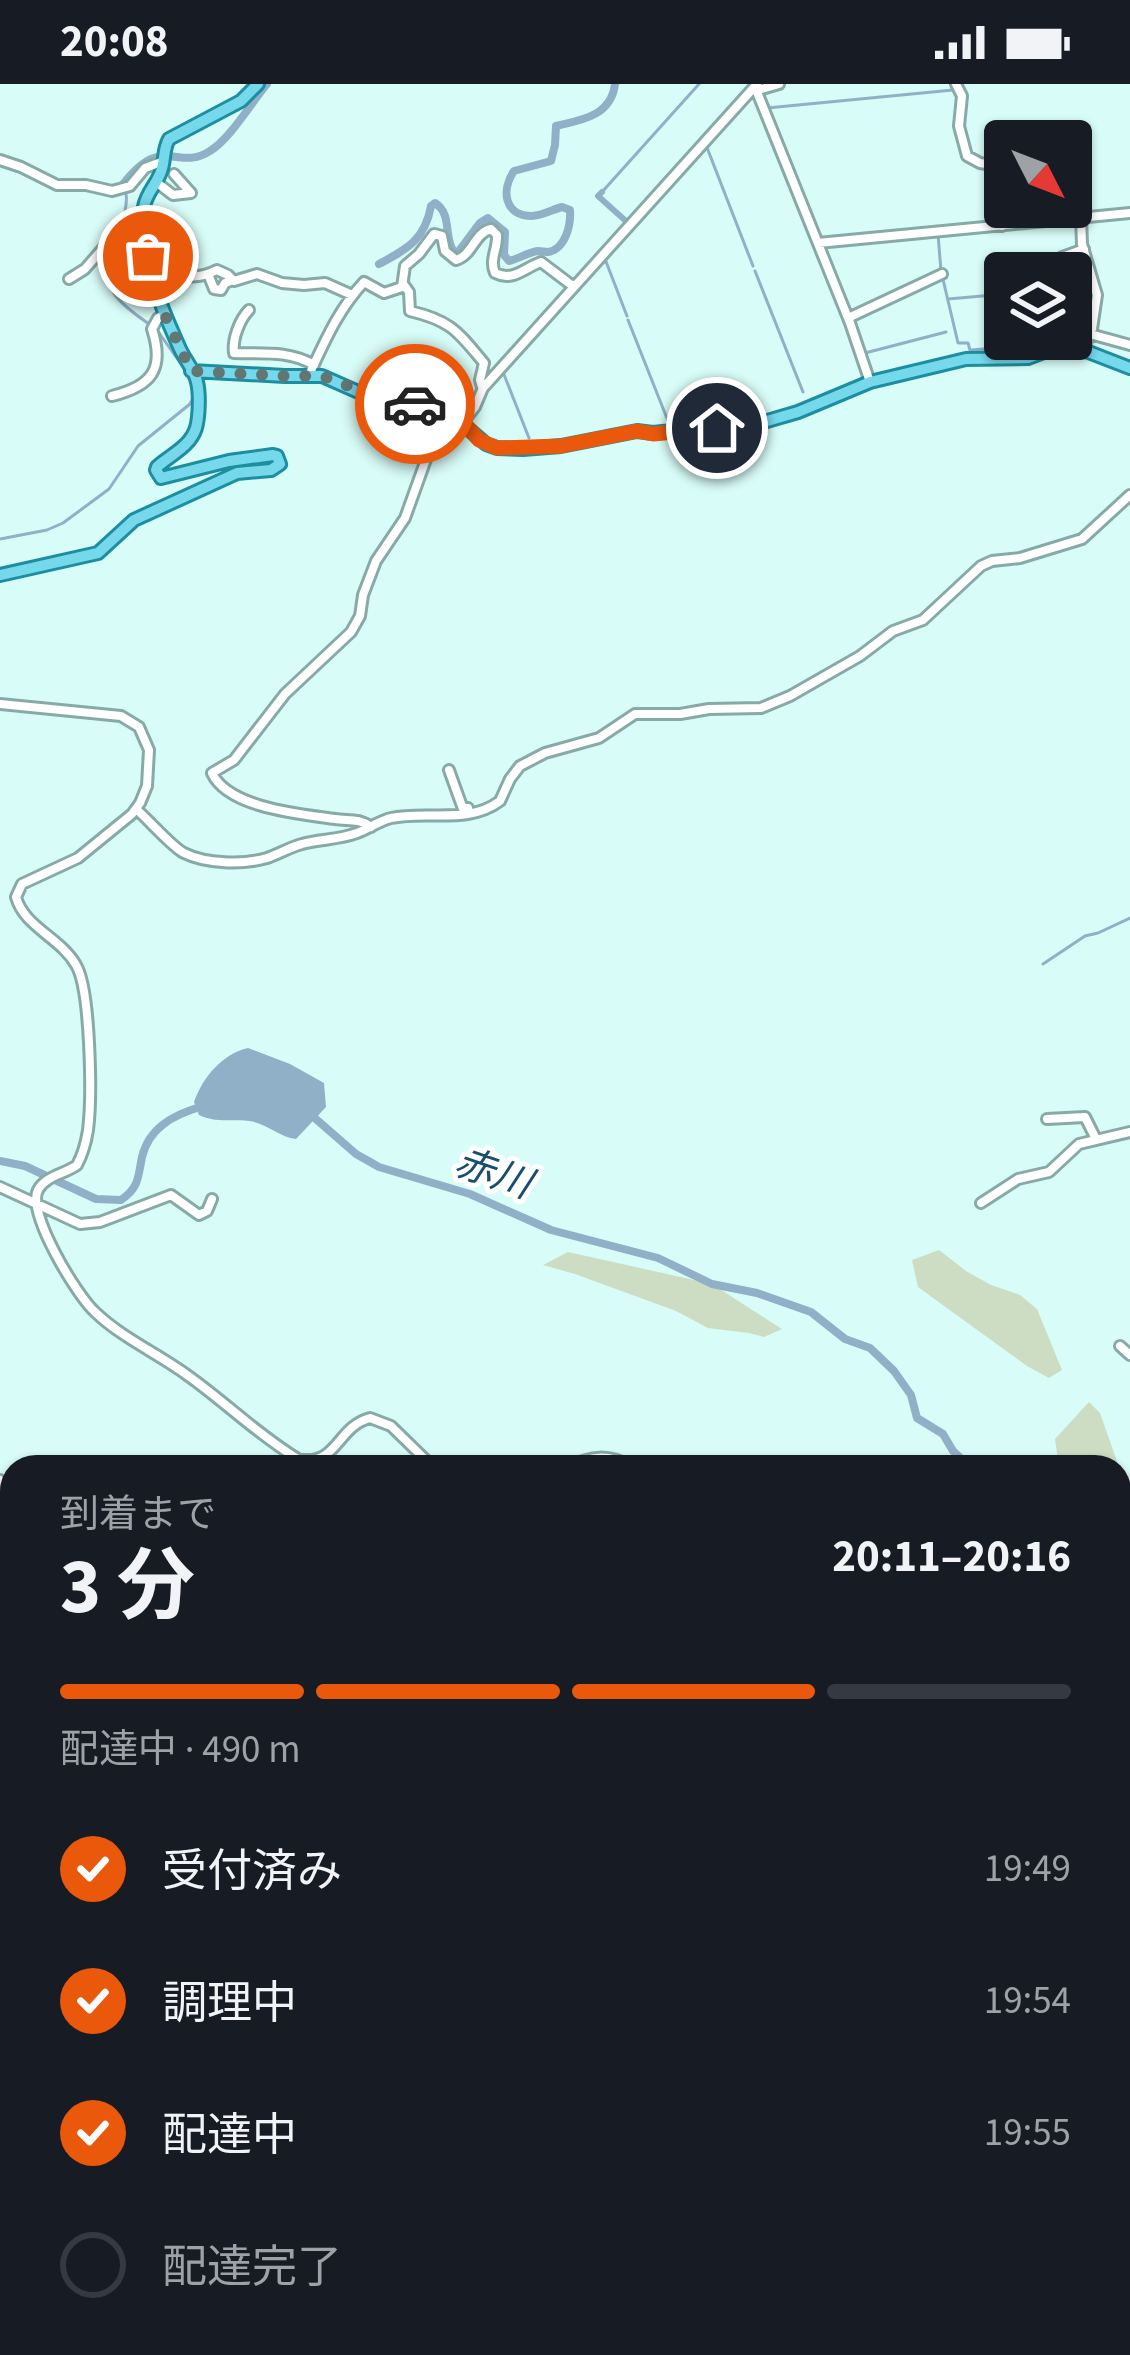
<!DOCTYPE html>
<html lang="ja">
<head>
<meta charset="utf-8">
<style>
  :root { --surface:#171b24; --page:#242831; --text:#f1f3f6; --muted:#9ea1a6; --line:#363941; --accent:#ea580c }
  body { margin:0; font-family:"Source Sans 3","Noto Sans JP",sans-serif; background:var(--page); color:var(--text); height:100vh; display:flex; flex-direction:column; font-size:45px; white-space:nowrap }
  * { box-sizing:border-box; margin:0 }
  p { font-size:39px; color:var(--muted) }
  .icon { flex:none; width:66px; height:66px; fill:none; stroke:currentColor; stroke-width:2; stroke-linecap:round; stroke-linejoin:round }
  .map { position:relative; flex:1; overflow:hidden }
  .drawer { position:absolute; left:0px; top:1371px; width:1131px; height:900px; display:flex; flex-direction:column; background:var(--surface); border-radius:36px 36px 0 0; box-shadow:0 3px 9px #0004 }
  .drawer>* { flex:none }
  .needle { width:78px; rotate:132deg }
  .controls { position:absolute; left:984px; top:36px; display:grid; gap:24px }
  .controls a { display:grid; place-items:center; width:108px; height:108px; border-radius:12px; background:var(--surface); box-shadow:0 3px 9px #0004; font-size:60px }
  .pin { position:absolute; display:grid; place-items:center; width:102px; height:102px; color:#fff; margin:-51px; border:6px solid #fff; border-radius:50%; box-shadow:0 3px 12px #0007 }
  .courier { position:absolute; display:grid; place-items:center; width:120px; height:120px; margin:-60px; border:9px solid #ea580c; border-radius:50%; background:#fff; color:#222; box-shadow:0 3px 15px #0007 }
  .summary em { font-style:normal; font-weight:700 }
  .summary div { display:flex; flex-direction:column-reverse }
  .summary { display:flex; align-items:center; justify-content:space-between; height:204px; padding:0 60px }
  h1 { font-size:78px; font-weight:700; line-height:90px }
  .bar { display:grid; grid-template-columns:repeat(4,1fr); gap:18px 12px; align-content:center; height:144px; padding:0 60px }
  .bar i { height:15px; border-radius:9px; background:var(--line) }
  .bar .current { background:var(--accent) }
  .bar p { grid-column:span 4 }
  ol { padding:0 60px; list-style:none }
  li { display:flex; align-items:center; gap:36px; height:132px }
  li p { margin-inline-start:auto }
  li .icon { padding:12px; border-radius:50%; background:var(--accent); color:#fff; stroke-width:4 }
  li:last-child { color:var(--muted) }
  li i { width:66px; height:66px; border:6px solid var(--line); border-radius:50% }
  .status { display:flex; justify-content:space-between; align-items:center; height:84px; padding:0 60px; background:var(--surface); direction:ltr }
  .status svg { height:33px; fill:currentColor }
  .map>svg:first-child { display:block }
  .green { fill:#cdddc3 }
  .water { fill:#90b0c8 }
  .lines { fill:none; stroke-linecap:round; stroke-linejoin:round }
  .stream { stroke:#90b0c8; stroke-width:3 }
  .canal { stroke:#90b0c8; stroke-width:6 }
  .river { stroke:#90b0c8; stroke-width:8 }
  .minor-casing { stroke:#88aaa6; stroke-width:14 }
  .major-casing { stroke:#1d8ea0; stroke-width:16 }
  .minor { stroke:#fff; stroke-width:8 }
  .major { stroke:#76d9eb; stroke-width:10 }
  .done { stroke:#627774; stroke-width:12; stroke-dasharray:0 21.6 }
  .route { stroke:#ea580c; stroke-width:15 }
  .labels { text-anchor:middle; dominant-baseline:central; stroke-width:10; stroke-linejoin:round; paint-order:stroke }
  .water-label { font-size:39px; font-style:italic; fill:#174e6f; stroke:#fff }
</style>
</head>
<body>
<div class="status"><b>20:08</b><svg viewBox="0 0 49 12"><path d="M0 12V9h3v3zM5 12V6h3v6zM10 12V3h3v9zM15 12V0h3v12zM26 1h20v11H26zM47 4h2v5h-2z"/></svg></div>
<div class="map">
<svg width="1130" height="2271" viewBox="0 0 1130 2271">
  <rect width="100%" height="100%" fill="#d8fcf7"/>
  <path class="green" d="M939 1166 966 1187 991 1201 1020 1211 1037 1225 1062 1286 1049 1294 1027 1282 918 1203 912 1176Z
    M568 1168 712 1200 782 1245 764 1253 749 1249 708 1244 676 1227 575 1190 543 1181Z
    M1089 1318 1100 1329 1119 1383H1059L1055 1355Z
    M78 2259H204L221 2271 64 2269Z"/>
  <path class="water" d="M248 964 290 980 324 999 326 1023 296 1055C279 1053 266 1039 249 1037 231 1035 215 1039 199 1031L194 1018C203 993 222 970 248 964Z"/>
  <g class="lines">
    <path class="stream" d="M761 7 768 25
      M767 24 953 6
      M706 61 753 182
      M602 108 699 0
      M938 150 941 187 958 259H968L970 266 984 265
      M114 154C124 138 130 117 124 99L121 101
      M106 168C98 204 123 222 149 240
      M605 175 627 232
      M755 187 803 308
      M948 215 1005 210
      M628 236 670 342
      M157 246 186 287
      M863 265 865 269 946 248
      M503 288 529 354
      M0 455 47 446 63 439 109 405 138 362 190 320 194 312
      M1043 880 1085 852 1098 849 1130 834
      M244 1380 248 1383
      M1119 1542 1126 1534
      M285 2259 311 2268"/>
    <path class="canal" d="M602 108 598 112 627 138"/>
    <path class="river" d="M124 99C163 49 178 88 210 67 230 55 251 19 267 0
      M379 180C407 165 425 156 431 122L435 119C453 130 443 154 454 168L459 167 480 139 488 134 505 148 504 171 509 177C519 175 528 168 538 167 541 167 545 168 548 168 566 165 571 140 570 126L562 123C554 125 541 132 532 132 504 132 501 106 514 87L551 77 555 61 556 42C582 36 611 32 615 0
      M309 1029 356 1070 379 1083 470 1110 551 1146 658 1174 712 1200 757 1209 811 1228 845 1255 870 1264 894 1287 911 1311 917 1334 943 1350 953 1367 970 1383
      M0 1077 25 1082 96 1115 121 1116C139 1104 138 1093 142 1073 149 1044 173 1031 200 1023
      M1119 1530 1130 1534
      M1119 2199 1130 2205"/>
    <g class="minor-casing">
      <path id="minor" d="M956 0 962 12 959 42 967 72 980 79 992 81 998 90 1002 142
        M755 3 850 239 870 298
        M758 6 779 0
        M0 76 21 83 57 101H86L112 107 130 102 145 84 164 77
        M156 98 173 111 191 109 174 90
        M1081 134 1082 160 1097 211 1092 245 1083 266
        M818 159 1130 129
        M1049 189 1062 173 1084 165
        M208 190 214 205 221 206 225 199 233 196
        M152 194 173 187C187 195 203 193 217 186L228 191 234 197 257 190 282 199 304 201 325 199 352 211
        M69 195 85 185 105 162 111 165 116 157 142 140
        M404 201 409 208 410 227C452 237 458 248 484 279L480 296 482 303
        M249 226C240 235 232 255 234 269 262 270 288 266 314 281
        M848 234 942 190
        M1090 250 1130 261
        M1004 275 1008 265 1031 255
        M309 291C325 257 338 226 364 198L384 209 402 203 405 182 419 170 434 150 442 152 445 167 456 176C473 171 474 149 491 145L497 151C498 165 489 175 495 189 513 198 524 184 541 178L574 203
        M112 312C152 302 165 285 152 245L158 234 164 230
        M463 338 475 323 483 304 757 0
        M0 620 121 632 139 643 149 666 147 702 140 719 132 730 78 774 22 800 16 813C24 843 61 854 76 881 91 906 92 1015 88 1046 86 1059 83 1070 77 1081 65 1090 45 1092 38 1106 26 1128 77 1212 95 1228 122 1254 157 1269 187 1291 224 1317 258 1351 298 1375 338 1383 336 1343 370 1334L391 1342 433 1383
        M449 686 463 725 468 724
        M136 725C149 736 172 763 184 769 206 780 243 781 267 774 279 770 290 763 302 760 320 755 338 756 357 749 368 745 379 737 391 734 427 726 468 741 500 717L510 695 520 682 545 669 599 654 635 630H680L709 625 761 624 790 612 860 572 893 547 923 536 981 482 992 477 1020 474 1082 455 1130 411
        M371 743C359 734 349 737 335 735 300 730 228 724 212 689L234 676 285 610 351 548 360 532 363 511 376 477 405 434 433 356 450 329
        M1047 1035 1085 1033 1096 1055
        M0 1103 80 1140 100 1138 171 1111 199 1131 207 1127 212 1115
        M981 1119 1018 1095 1049 1088 1079 1060 1130 1048
        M1120 1262 1130 1271
        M567 1383C591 1372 608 1369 632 1383
        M0 1396 12 1406
        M1119 1582H1130
        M1119 1658 1130 1657
        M0 1671 12 1675
        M0 1851 10 1834
        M1119 1860 1130 1863
        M0 1893 12 1898
        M1119 1940H1130
        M1119 1992 1130 2001
        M0 2047 6 2078 12 2082
        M1119 2052 1130 2021
        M0 2121 12 2132
        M0 2234 12 2238
        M31 2259 40 2271
        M258 2259 286 2271
        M300 2259 320 2270 330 2271
        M436 2259 447 2271
        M638 2259 655 2271
        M811 2259H816
        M863 2259 960 2271
        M40 2271 45 2270 54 2259
        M213 2271H232
        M339 2271 373 2259
        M601 2271 605 2259
        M1087 2271 1090 2259"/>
    </g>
    <g class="major-casing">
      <path id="major" d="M191 287 285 292H322L381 318 418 321 450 329 486 360 497 364 523 365 561 362 637 347 653 349 701 344H743L798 328 870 298 966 275 1028 274 1049 266 1073 262 1130 284
        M0 491 98 469 134 436 237 389 271 386 280 380 277 372 273 371 229 377 161 394 156 386 157 383C170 371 190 363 196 344 199 333 200 310 197 298 195 287 185 276 180 265 162 225 136 168 144 123 146 110 155 102 160 90 166 78 162 67 169 55L241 17 258 0"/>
    </g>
    <use href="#minor" class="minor"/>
    <use href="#major" class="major"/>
  </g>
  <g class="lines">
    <path class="done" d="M148 172 162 225 191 287 285 292H322L354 304 373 316 415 320"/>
    <path class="route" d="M415 320 450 329 463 338 479 356 497 364 561 362 637 347 653 350 717 344"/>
  </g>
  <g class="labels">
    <g class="water-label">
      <text transform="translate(493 1090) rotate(19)">赤川</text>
    </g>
  </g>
</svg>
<div class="controls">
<a><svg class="needle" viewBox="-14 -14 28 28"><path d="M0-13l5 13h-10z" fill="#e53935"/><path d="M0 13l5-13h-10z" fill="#9ea1a6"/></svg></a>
<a><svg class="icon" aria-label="layers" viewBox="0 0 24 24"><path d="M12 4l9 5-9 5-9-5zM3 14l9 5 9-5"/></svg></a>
</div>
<div class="pin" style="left:148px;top:172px;background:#ea580c"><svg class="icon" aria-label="bag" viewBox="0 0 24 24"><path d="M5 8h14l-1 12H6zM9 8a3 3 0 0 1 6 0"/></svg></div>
<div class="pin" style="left:717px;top:344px;background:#1f2937"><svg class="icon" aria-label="home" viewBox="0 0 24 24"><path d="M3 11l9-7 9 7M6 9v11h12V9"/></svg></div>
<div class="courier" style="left:415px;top:320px"><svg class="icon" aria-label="car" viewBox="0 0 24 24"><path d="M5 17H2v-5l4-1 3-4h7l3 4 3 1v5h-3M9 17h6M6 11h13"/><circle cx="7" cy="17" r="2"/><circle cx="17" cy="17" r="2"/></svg></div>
<section class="drawer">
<div class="summary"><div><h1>3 分</h1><p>到着まで</p></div><em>20:11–20:16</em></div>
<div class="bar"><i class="current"></i><i class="current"></i><i class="current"></i><i></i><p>配達中 · 490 m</p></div>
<ol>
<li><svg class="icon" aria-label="check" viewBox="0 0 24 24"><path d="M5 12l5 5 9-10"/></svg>受付済み<p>19:49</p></li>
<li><svg class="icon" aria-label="check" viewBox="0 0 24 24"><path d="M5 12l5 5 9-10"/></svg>調理中<p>19:54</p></li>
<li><svg class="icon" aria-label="check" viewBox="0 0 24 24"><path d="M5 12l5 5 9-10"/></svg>配達中<p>19:55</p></li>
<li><i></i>配達完了</li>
</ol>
</section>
</div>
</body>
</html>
